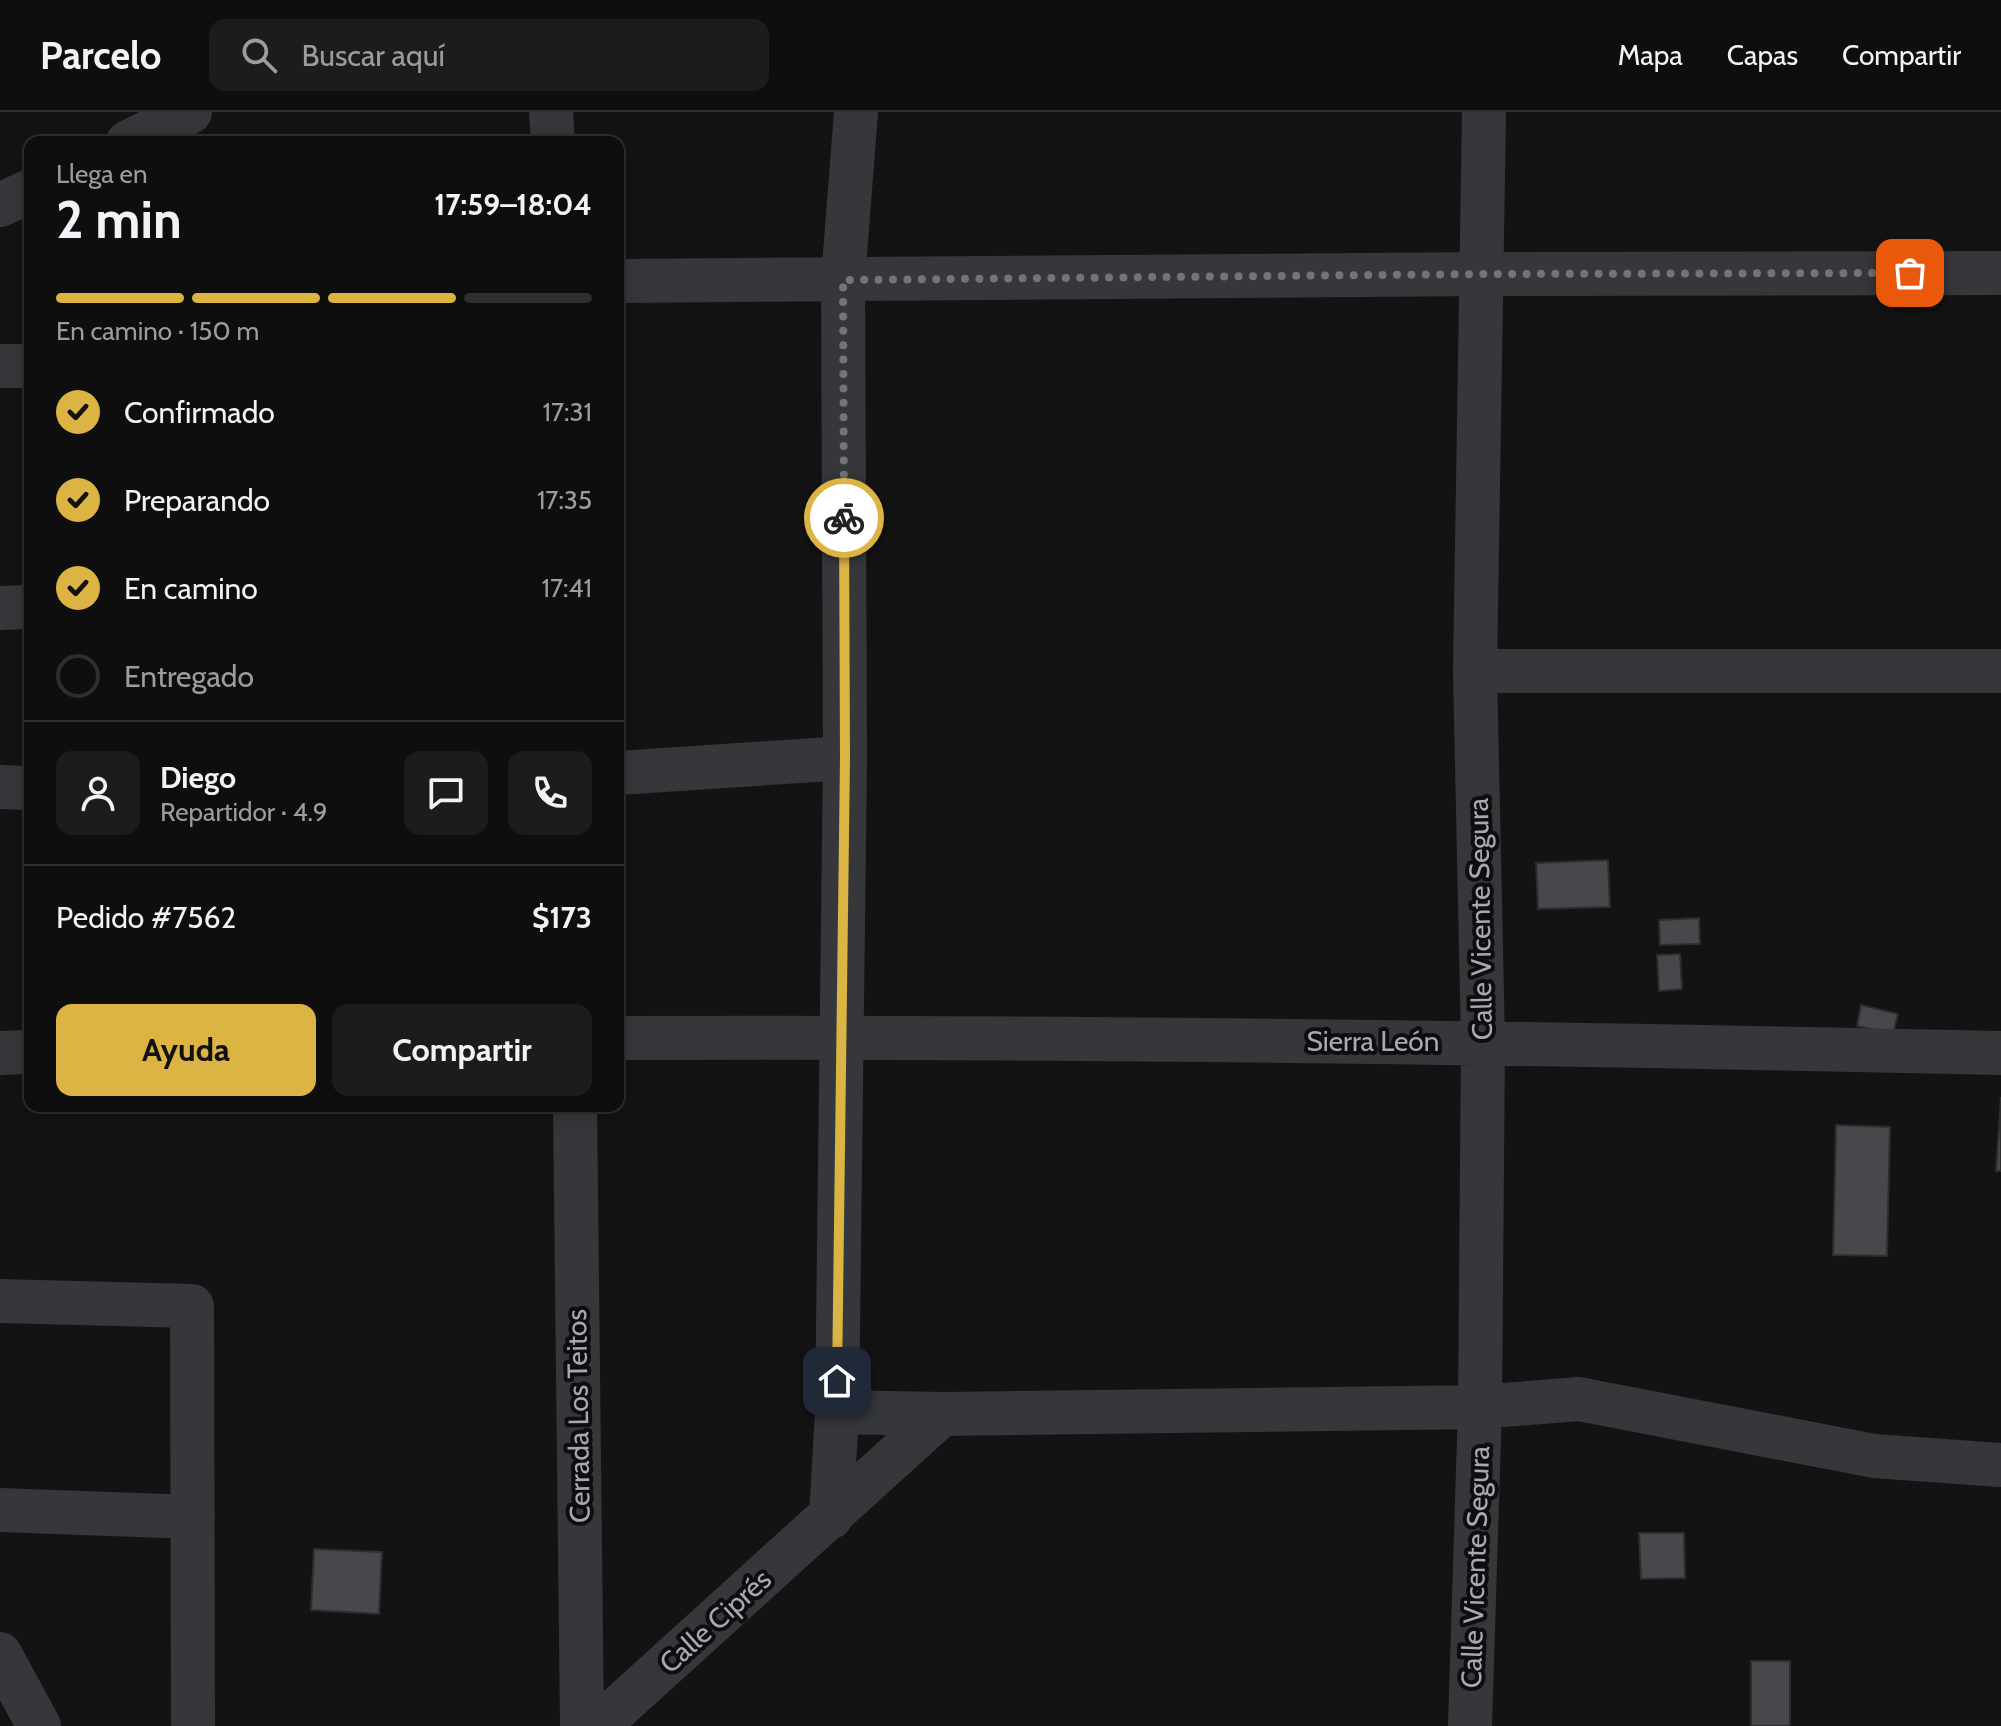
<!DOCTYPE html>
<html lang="es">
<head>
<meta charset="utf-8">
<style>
  :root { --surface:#0e0e0f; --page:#1c1c1d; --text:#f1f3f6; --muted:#9b9c9e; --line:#2e2e2f; --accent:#dbb444 }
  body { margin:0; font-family:Cabin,sans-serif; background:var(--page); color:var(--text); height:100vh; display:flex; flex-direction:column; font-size:30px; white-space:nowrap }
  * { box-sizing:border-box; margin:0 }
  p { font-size:26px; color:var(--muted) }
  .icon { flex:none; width:44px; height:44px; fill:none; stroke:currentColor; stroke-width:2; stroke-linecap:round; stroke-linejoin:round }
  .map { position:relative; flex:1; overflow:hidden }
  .details { position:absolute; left:24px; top:24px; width:600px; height:976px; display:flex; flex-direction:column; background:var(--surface); border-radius:16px; box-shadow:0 4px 20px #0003,0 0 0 2px var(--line) }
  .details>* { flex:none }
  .pin { position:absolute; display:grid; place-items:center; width:68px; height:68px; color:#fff; margin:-34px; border-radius:16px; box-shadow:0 4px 12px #0006 }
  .courier { position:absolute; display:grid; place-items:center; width:80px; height:80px; margin:-40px; border:6px solid #dbb444; border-radius:50%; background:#fff; color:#222; box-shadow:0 2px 10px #0007 }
  .head em { font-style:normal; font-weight:800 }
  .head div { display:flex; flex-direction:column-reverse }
  .head { display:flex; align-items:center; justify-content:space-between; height:136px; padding:0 32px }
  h1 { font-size:52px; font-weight:800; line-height:60px }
  .bar { display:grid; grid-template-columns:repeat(4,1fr); gap:12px 8px; align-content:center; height:96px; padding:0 32px }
  .bar i { height:10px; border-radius:6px; background:var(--line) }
  .bar .current { background:var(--accent) }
  .bar p { grid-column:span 4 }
  .line { display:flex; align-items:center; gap:20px; padding:0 32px; border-top:2px solid var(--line) }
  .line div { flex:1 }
  .round { display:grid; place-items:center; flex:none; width:84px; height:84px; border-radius:16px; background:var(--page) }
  ol { padding:0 32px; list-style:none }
  li { display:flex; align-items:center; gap:24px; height:88px }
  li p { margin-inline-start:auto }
  li .icon { padding:8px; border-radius:50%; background:var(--accent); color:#111; stroke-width:4 }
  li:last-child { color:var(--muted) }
  li i { width:44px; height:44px; border:4px solid var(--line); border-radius:50% }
  .action { display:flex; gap:16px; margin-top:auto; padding:16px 32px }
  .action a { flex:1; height:92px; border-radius:16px; background:var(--accent); color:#111; font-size:32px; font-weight:800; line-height:92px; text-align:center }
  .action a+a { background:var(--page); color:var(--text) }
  header { display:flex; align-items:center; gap:48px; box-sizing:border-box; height:112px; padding:0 40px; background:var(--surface); border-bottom:2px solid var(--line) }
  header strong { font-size:38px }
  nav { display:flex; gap:44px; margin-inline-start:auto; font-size:28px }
  .search { width:560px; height:72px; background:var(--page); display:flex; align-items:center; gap:20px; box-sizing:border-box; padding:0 28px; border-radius:16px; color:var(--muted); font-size:30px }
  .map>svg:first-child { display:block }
  .building { fill:#47484c; stroke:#2d2d30; stroke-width:2 }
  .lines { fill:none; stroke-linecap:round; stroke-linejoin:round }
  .minor { stroke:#36373b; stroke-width:44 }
  .done { stroke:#73747b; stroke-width:8; stroke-dasharray:0 14.4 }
  .route { stroke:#dbb444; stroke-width:10 }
  .labels { text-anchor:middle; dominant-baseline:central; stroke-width:8; stroke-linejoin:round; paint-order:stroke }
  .street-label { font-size:28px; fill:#a6a9b3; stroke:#0e0e0f }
</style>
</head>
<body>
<header>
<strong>Parcelo</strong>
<div class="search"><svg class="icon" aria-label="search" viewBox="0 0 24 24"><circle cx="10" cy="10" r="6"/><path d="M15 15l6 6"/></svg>Buscar aquí</div>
<nav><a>Mapa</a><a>Capas</a><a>Compartir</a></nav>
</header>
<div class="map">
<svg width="2001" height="1614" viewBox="0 0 2001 1614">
  <rect width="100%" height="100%" fill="#131314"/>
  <path class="building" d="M1608 748 1610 795 1538 797 1536 751Z
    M1699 806 1700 832 1660 833 1659 808Z
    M1680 842 1682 877 1659 879 1657 843Z
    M1861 893 1898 902 1893 922 1857 914Z
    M2001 985V1059H1996Z
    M1836 1013 1890 1015 1887 1144 1833 1143Z
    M1639 1421H1684L1685 1466 1641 1467Z
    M314 1437 382 1440 379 1502 311 1498Z
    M1751 1549H1790V1614H1751Z"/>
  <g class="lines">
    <path class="minor" d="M551 0 553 30
      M128 30 190 0
      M0 93 30 79
      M618 169 1484 162 2001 161
      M0 254H30
      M0 496 30 495
      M1475 559H2001
      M618 661 845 646
      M0 675 30 676
      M618 926C1079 924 1540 931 2001 941
      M0 941 30 940
      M575 994 582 1614
      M0 1189 192 1194 193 1614
      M837 1300 942 1302 1480 1295 1579 1287 1874 1344 2001 1353
      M0 1398 193 1405
      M831 1405 837 1300 845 646 843 168 856 0
      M0 1542 39 1614
      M598 1614 942 1302
      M1470 1614 1480 1295 1483 930 1475 559 1484 0"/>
  </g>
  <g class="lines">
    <path class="done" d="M844 406 843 168 1484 162 1910 161"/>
    <path class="route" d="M837 1269 845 646 844 406"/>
  </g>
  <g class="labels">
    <g class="street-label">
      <text transform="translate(1480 807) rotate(-91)">Calle Vicente Segura</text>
      <text x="1373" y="929">Sierra León</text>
      <text transform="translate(578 1304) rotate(-91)">Cerrada Los Teitos</text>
      <text transform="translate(1475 1455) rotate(-88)">Calle Vicente Segura</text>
      <text transform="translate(715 1509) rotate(-42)">Calle Ciprés</text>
    </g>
  </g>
</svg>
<div class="pin" style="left:1910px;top:161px;background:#ea580c"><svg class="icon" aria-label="bag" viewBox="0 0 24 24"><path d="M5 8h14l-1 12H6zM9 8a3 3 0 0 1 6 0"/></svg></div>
<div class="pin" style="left:837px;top:1269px;background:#1f2937"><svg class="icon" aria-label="home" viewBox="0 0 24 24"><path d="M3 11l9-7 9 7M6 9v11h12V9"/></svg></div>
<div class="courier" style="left:844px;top:406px"><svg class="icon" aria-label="bike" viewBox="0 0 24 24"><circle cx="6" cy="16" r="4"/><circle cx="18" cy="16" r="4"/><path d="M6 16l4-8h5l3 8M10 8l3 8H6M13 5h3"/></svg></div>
<section class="details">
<div class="head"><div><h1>2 min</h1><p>Llega en</p></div><em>17:59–18:04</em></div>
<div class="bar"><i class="current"></i><i class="current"></i><i class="current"></i><i></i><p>En camino · 150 m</p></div>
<ol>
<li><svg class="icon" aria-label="check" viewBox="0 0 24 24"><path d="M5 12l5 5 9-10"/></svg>Confirmado<p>17:31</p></li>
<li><svg class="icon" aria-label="check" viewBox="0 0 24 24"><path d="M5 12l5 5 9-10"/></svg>Preparando<p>17:35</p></li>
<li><svg class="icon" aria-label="check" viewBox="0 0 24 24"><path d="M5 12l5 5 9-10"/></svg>En camino<p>17:41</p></li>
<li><i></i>Entregado</li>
</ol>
<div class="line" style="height:144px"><a class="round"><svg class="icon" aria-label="person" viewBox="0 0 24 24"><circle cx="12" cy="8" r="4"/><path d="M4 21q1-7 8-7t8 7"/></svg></a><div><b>Diego</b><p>Repartidor · 4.9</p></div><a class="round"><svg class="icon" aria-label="chat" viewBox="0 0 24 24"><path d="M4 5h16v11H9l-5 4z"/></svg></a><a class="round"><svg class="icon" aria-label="phone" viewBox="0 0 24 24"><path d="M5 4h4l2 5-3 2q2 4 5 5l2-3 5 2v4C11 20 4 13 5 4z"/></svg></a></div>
<div class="line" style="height:104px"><div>Pedido #7562</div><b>$173</b></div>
<div class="action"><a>Ayuda</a><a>Compartir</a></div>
</section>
</div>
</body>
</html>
